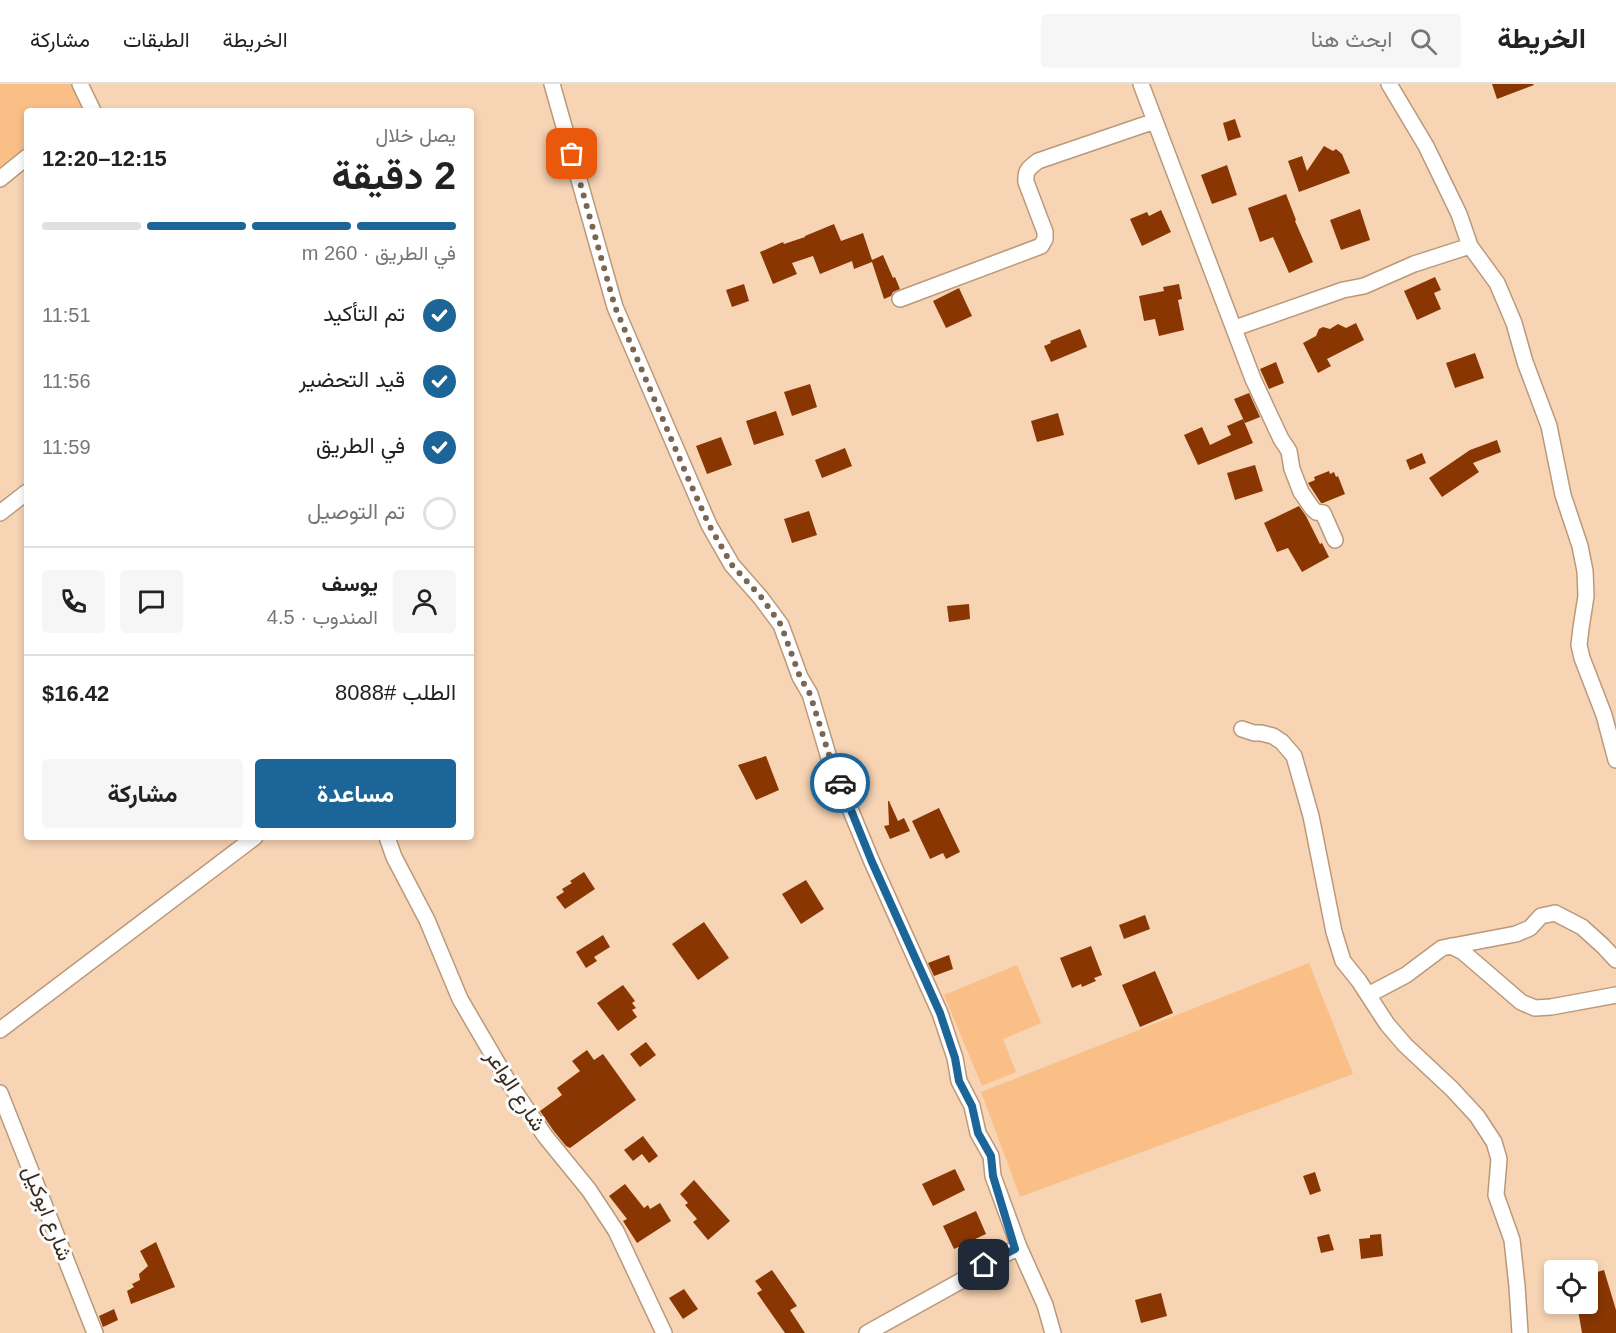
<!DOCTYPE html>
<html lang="ar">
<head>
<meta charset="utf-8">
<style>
  :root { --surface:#fff; --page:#f6f6f6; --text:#222; --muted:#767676; --line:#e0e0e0; --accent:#1c6598 }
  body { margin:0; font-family:Helvetica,Vazirmatn,sans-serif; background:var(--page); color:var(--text); direction:rtl; height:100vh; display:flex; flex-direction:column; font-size:22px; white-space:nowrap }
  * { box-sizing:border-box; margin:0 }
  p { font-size:20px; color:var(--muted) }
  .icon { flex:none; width:33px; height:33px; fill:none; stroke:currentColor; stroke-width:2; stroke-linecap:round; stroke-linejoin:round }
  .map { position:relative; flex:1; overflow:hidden; direction:ltr }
  .sheet { position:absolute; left:24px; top:24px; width:450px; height:732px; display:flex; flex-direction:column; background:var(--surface); border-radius:6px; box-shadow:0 3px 9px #0003; direction:rtl }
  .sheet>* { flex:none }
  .tools { position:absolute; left:1544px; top:1176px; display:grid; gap:12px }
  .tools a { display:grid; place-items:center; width:54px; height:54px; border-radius:6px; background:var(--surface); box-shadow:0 3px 9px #0003; font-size:30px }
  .pin { position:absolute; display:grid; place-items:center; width:51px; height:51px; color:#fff; margin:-26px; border-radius:12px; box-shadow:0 3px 9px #0006 }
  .courier { position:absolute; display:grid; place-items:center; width:60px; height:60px; margin:-30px; border:4px solid #1c6598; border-radius:50%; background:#fff; color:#222; box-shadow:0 2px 8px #0007 }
  .head em { font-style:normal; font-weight:700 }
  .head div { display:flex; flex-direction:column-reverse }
  .head { display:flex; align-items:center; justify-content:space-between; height:102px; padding:0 18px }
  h1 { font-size:39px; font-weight:700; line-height:45px }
  .bar { display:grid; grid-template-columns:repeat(4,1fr); gap:9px 6px; align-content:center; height:72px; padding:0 18px }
  .bar i { height:8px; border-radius:4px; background:var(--line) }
  .bar .active { background:var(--accent) }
  .bar p { grid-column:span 4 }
  .line { display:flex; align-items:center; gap:15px; padding:0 18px; border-top:2px solid var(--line) }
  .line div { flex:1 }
  .round { display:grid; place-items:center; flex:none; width:63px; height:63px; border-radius:6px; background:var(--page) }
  ol { padding:0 18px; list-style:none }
  li { display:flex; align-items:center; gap:18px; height:66px }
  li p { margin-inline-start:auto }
  li .icon { padding:6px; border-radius:50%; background:var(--accent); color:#fff; stroke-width:4 }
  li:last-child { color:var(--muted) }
  li i { width:33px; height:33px; border:3px solid var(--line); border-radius:50% }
  .button { display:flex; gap:12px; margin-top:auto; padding:12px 18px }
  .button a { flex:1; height:69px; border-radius:6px; background:var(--accent); color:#fff; font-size:24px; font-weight:700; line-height:69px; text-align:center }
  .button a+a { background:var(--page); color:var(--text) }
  header { display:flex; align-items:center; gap:36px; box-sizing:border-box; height:84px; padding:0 30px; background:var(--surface); border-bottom:2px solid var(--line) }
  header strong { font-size:28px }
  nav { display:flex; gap:33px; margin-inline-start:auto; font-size:21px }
  .search { width:420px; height:54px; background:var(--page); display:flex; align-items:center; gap:15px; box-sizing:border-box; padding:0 21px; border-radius:6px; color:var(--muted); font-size:22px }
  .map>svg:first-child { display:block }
  .green { fill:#f9bf87 }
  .building { fill:#893602 }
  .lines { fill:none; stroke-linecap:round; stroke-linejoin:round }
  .street-casing { stroke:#ba997a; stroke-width:18 }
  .street { stroke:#fff; stroke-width:15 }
  .done { stroke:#7a6652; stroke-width:6; stroke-dasharray:0 10.8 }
  .route { stroke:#1c6598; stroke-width:8 }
  .labels { text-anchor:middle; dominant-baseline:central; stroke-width:6; stroke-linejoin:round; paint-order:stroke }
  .street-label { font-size:21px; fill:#372a1d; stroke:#fcfcfc }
</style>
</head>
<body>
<header>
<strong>الخريطة</strong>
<div class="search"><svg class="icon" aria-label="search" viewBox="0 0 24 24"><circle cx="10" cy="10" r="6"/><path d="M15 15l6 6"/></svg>ابحث هنا</div>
<nav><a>الخريطة</a><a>الطبقات</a><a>مشاركة</a></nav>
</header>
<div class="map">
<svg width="1616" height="1249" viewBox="0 0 1616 1249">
  <rect width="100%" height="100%" fill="#f7d4b4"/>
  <path class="green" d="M0 0H78L85 27H27V73L0 95Z
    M1309 879 1353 990 1020 1113 981 1008Z
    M1017 881 1041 939 1003 955 1016 988 982 1002 944 911Z"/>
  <path class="building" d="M1492 0H1533L1534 1 1497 15Z
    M1235 35 1241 53 1228 57 1223 39Z
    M1324 62 1333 67 1336 65 1342 70 1350 89 1299 108 1288 77 1302 72 1307 87Z
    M1227 81 1237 111 1212 120 1201 91Z
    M1286 110 1296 136 1295 137 1313 178 1289 189 1273 153 1260 158 1248 124Z
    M1360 125 1370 156 1341 166 1330 136Z
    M1161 126 1171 148 1142 162 1130 135 1147 128 1149 132Z
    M834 140 841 157 863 149 872 176 883 171 893 194 895 193 900 205 893 208 891 212 884 215 872 178 854 185 852 177 820 190 813 172 792 179 797 190 773 200 760 168 783 158 784 160 805 153V152Z
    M1435 193 1441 206 1434 209 1441 225 1417 236 1404 207Z
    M744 200 749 217 732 223 726 206Z
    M1179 200 1182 215 1178 216 1184 246 1159 252 1155 235 1144 237 1139 212 1164 207 1163 203Z
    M959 204 972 232 946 244 933 217Z
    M1356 239 1364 256 1327 275 1331 282 1318 289 1303 259 1316 252 1319 245 1323 243 1330 245 1338 240 1346 244Z
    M1080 245 1087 263 1051 278 1044 262 1051 259 1050 257Z
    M1475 269 1484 294 1455 304 1446 279Z
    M1276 278 1284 299 1269 305 1260 285Z
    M810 300 817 323 792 332 784 308Z
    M1249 309 1260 333 1245 339 1234 315Z
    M776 327 784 351 754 361 746 337Z
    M1058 329 1064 351 1037 358 1031 337Z
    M1243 335 1253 359 1198 381 1184 351 1202 343 1210 361 1231 351 1227 342Z
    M721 353 732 381 707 390 696 362Z
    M1497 356 1501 368 1473 379 1479 388 1442 413 1429 394 1470 366Z
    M845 364 852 382 822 394 815 376Z
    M1422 369 1426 379 1410 386 1406 376Z
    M1255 381 1263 407 1235 416 1227 389Z
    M1329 387 1330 390 1334 388 1336 393 1338 392 1345 410 1323 419H1321L1308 399 1315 396 1314 393Z
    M1299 422 1306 432 1320 460 1322 459 1329 473 1302 488 1288 464 1277 468 1264 439Z
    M809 427 817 451 792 459 784 435Z
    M969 520 970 535 949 538 947 522Z
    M766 672 779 706 756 716 738 681Z
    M888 717H889L898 737 904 734 910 747 890 755 884 742 889 741Z
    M939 724 960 768 946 775 943 769 930 775 912 737Z
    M584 788 595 805 565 825 556 813 564 808 562 805 572 799 570 797Z
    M806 796 824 825 801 840 782 810Z
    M1145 831 1150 845 1124 855 1119 841Z
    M704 838 729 874 698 896 672 860Z
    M603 851 610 863 594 873 597 877 586 884 576 868Z
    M1091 862 1102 891 1094 894 1096 897 1082 903 1081 900 1072 904 1060 874Z
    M949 871 953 885 934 892 928 879Z
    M1155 887 1173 929 1140 943 1122 901Z
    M623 901 635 917 632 919 636 924 632 926 637 933 618 947 597 919Z
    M646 958 656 971 640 983 630 970Z
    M587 966 594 976 603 970 636 1016 570 1064 566 1062 553 1046 540 1027 562 1011 557 1004 580 987 572 977Z
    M643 1052 658 1072 649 1079 642 1070 633 1077 624 1066Z
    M955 1085 965 1106 933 1122 922 1100Z
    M1315 1088 1321 1107 1310 1111 1303 1092Z
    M694 1096 730 1137 708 1156 693 1138 697 1135 685 1121 688 1119 680 1110Z
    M625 1100 644 1124 648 1121 650 1125 660 1119 671 1137 637 1159 623 1137 627 1135 609 1112Z
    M976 1127 986 1150 954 1165 943 1142Z
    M1329 1150 1334 1166 1321 1169 1317 1153Z
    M1381 1150 1383 1172 1361 1175 1359 1155 1370 1154V1151Z
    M156 1158 175 1203 131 1220 127 1207 134 1203 132 1200 140 1196 139 1190 148 1182 140 1167Z
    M772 1186 797 1222 790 1226 805 1249H785L757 1209 762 1206 755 1197Z
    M1604 1186 1616 1226V1249H1582L1577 1220H1587V1191Z
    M684 1205 698 1225 683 1235 669 1214Z
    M1161 1209 1167 1232 1141 1239 1135 1216Z
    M114 1225 118 1236 103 1243 99 1232Z"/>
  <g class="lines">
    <g class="street-casing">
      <path id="street" d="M80 0 93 27
        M552 0 615 223 709 441 732 481 761 514 781 541 800 593 810 610 829 674 872 778 940 929 955 974 959 997 972 1022 978 1049 991 1072 993 1092 1019 1163 1045 1221 1053 1249
        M1389 0 1426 62 1459 130 1470 162 1497 199 1514 239 1525 278 1549 342 1563 411 1580 462 1585 487 1586 512 1581 544 1579 561 1582 574 1604 631 1616 676
        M1155 37 1253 295 1281 355 1289 367 1292 385 1301 408 1312 424 1316 428 1323 429 1335 456
        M0 95 27 73
        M900 215 1041 162 1045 155V148L1026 98C1025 86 1029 84 1038 77L1155 37 1141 0
        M1235 244 1343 206 1364 202 1414 180 1470 162
        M0 429 27 408
        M1242 645 1254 649H1261L1273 652 1282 658 1294 672 1311 732 1334 848 1343 877 1359 897 1387 940 1405 961 1452 1005 1477 1032 1494 1058 1499 1075 1496 1111 1512 1156 1517 1202 1520 1249
        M387 753 394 773 427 836 460 915 509 999 545 1052 589 1106 616 1147 664 1249
        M1451 862 1463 868 1521 918 1535 924 1551 923 1616 911
        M1368 911 1406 891 1442 864 1516 850 1530 844 1541 832 1555 829 1582 843 1603 862 1616 876
        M0 946 255 753
        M0 1009 95 1249
        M867 1249 977 1188 984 1181 1019 1163"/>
    </g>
    <use href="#street" class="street"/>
  </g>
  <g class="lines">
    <path class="done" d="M572 70 615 223 687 392 709 441 732 481 762 514 781 541 800 593 810 610 830 674 840 699"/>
    <path class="route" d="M840 699 872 778 940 929 955 974 959 997 972 1022 978 1049 991 1072 993 1092 1015 1165 984 1181"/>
  </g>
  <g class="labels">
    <g class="street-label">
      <text transform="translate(516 1006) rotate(57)">شارع الواعر</text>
      <text transform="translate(48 1129) rotate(68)">شارع ابوكيل</text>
    </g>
  </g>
</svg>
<div class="tools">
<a><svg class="icon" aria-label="locate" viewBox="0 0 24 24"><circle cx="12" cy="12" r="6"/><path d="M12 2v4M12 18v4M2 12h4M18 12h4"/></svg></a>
</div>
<div class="pin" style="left:572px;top:70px;background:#ea580c"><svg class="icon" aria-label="bag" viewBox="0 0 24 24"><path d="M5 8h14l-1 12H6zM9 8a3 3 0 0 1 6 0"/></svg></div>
<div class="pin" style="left:984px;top:1181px;background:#1f2937"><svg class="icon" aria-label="home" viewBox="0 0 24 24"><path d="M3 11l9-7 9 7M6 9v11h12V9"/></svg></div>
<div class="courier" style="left:840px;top:699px"><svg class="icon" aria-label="car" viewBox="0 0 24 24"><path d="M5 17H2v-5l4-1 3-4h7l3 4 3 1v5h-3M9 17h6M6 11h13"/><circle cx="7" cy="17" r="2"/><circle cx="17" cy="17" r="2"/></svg></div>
<section class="sheet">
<div class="head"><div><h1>2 دقيقة</h1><p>يصل خلال</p></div><em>12:15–12:20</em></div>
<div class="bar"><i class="active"></i><i class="active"></i><i class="active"></i><i></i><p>في الطريق · 260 m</p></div>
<ol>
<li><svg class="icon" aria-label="check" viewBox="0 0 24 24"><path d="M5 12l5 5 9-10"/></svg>تم التأكيد<p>11:51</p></li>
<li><svg class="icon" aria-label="check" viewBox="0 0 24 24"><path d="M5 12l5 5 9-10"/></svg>قيد التحضير<p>11:56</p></li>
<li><svg class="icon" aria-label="check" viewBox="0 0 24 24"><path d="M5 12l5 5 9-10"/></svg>في الطريق<p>11:59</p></li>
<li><i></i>تم التوصيل</li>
</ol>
<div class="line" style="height:108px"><a class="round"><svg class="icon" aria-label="person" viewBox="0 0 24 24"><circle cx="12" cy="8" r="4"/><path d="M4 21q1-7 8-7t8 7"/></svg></a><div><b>يوسف</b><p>المندوب · 4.5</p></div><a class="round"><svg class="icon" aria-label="chat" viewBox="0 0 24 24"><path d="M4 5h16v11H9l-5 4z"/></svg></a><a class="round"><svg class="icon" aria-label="phone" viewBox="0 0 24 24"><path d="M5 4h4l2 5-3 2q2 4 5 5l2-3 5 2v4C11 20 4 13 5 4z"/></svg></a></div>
<div class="line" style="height:78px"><div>الطلب #8088</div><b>$16.42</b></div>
<div class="button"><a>مساعدة</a><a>مشاركة</a></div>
</section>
</div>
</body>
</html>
